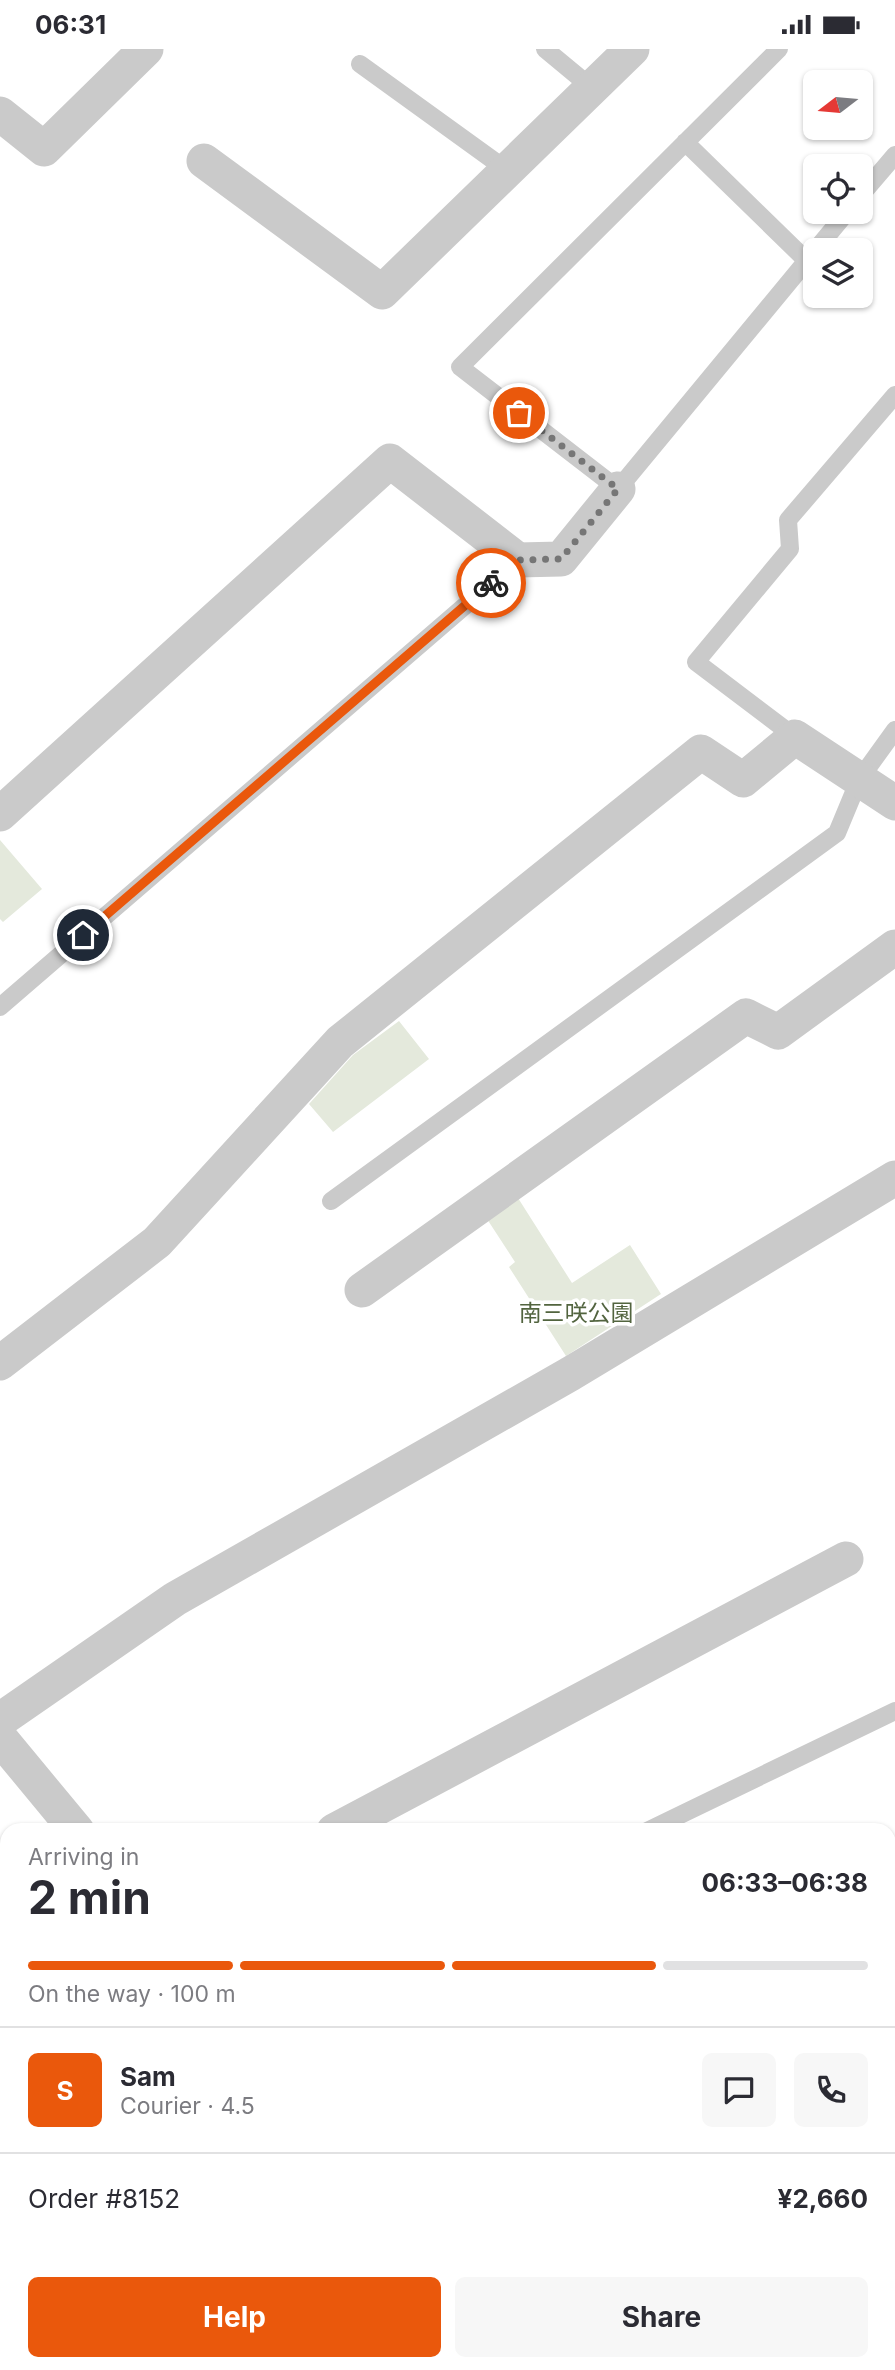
<!DOCTYPE html>
<html lang="en">
<head>
<meta charset="utf-8">
<style>
  :root { --surface:#fff; --page:#f7f7f7; --text:#2b2b33; --muted:#7c7c81; --line:#e1e1e2; --accent:#ea580c }
  body { margin:0; font-family:Inter,"Noto Sans JP",sans-serif; background:var(--page); color:var(--text); height:100vh; display:flex; flex-direction:column; font-size:26px; white-space:nowrap }
  * { box-sizing:border-box; margin:0 }
  p { font-size:23px; color:var(--muted) }
  .icon { flex:none; width:38px; height:38px; fill:none; stroke:currentColor; stroke-width:2; stroke-linecap:round; stroke-linejoin:round }
  .map { position:relative; flex:1; overflow:hidden }
  .details { position:absolute; left:0px; top:1774px; width:896px; height:548px; display:flex; flex-direction:column; background:var(--surface); border-radius:21px 21px 0 0; box-shadow:0 2px 5px #0004 }
  .details>* { flex:none }
  .needle { width:46px; rotate:254deg }
  .fabs { position:absolute; left:803px; top:21px; display:grid; gap:14px }
  .fabs a { display:grid; place-items:center; width:70px; height:70px; border-radius:10px; background:var(--surface); box-shadow:0 2px 5px #0004; font-size:35px }
  .pin { position:absolute; display:grid; place-items:center; width:60px; height:60px; color:#fff; margin:-30px; border:4px solid #fff; border-radius:50%; box-shadow:0 2px 7px #0007 }
  .courier { position:absolute; display:grid; place-items:center; width:70px; height:70px; margin:-35px; border:5px solid #ea580c; border-radius:50%; background:#fff; color:#222; box-shadow:0 2px 9px #0007 }
  .summary em { font-style:normal; font-weight:700 }
  .summary div { display:flex; flex-direction:column-reverse }
  .summary { display:flex; align-items:center; justify-content:space-between; height:119px; padding:0 28px }
  h1 { font-size:46px; font-weight:700; line-height:52px }
  .bar { display:grid; grid-template-columns:repeat(4,1fr); gap:10px 7px; align-content:center; height:84px; padding:0 28px }
  .bar i { height:9px; border-radius:5px; background:var(--line) }
  .bar .current { background:var(--accent) }
  .bar p { grid-column:span 4 }
  .line { display:flex; align-items:center; gap:18px; padding:0 28px; border-top:2px solid var(--line) }
  .line div { flex:1 }
  .round { display:grid; place-items:center; flex:none; width:74px; height:74px; border-radius:10px; background:var(--page) }
  .cta { display:flex; gap:14px; margin-top:auto; padding:14px 28px }
  .cta a { flex:1; height:80px; border-radius:10px; background:var(--accent); color:#fff; font-size:28px; font-weight:700; line-height:80px; text-align:center }
  .cta a+a { background:var(--page); color:var(--text) }
  .status { display:flex; justify-content:space-between; align-items:center; height:49px; padding:0 35px; background:var(--surface); direction:ltr }
  .status svg { height:19px; fill:currentColor }
  .map>svg:first-child { display:block }
  .green { fill:#e4e9dc }
  .lines { fill:none; stroke-linecap:round; stroke-linejoin:round }
  .service { stroke:#cacaca; stroke-width:18 }
  .minor { stroke:#cacaca; stroke-width:35 }
  .done { stroke:#767676; stroke-width:7; stroke-dasharray:0 12.6 }
  .route { stroke:#ea580c; stroke-width:9 }
  .labels { text-anchor:middle; dominant-baseline:central; stroke-width:7; stroke-linejoin:round; paint-order:stroke }
  .park-label { font-size:23px; fill:#52643f; stroke:#fff }
</style>
</head>
<body>
<div class="status"><b>06:31</b><svg viewBox="0 0 49 12"><path d="M0 12V9h3v3zM5 12V6h3v6zM10 12V3h3v9zM15 12V0h3v12zM26 1h20v11H26zM47 4h2v5h-2z"/></svg></div>
<div class="map">
<svg width="895" height="2321" viewBox="0 0 895 2321">
  <rect width="100%" height="100%" fill="#fff"/>
  <path class="green" d="M0 791 42 840 3 873 0 870Z
    M399 972 429 1010 333 1083 309 1055 353 1006Z
    M518 1149 572 1234 630 1196 661 1245 566 1307 509 1218 515 1213 487 1170Z"/>
  <g class="lines">
    <path class="service" d="M545 0 592 39
      M779 0 460 318 618 440 847 163
      M360 15 508 122
      M685 93 806 211
      M861 146 895 106
      M795 688 696 613 790 500 788 471 895 346
      M0 958 518 511
      M331 1152 837 784 859 731 895 681
      M647 1782 895 1662
      M889 2012 895 2019
      M889 2279 895 2284
      M615 2315 623 2321
      M553 2321 561 2315"/>
    <path class="minor" d="M0 65 44 100 146 0
      M204 112 382 243 632 0
      M0 765 390 412 518 511 561 510 618 440
      M362 1241 746 967 778 983 895 898
      M0 1314 157 1193 340 993 701 703 743 731 795 688 895 754
      M0 1671 175 1550 570 1325 895 1129
      M0 1689 77 1782
      M334 1782 846 1510
      M889 1946 895 1944
      M421 2315 422 2321
      M11 2321 24 2315"/>
  </g>
  <g class="lines">
    <path class="done" d="M491 534 518 511 561 510 618 440 519 364"/>
    <path class="route" d="M83 886 491 534"/>
  </g>
  <g class="labels">
    <g class="park-label">
      <text x="576" y="1264">南三咲公園</text>
    </g>
  </g>
</svg>
<div class="fabs">
<a><svg class="needle" viewBox="-14 -14 28 28"><path d="M0-13l5 13h-10z" fill="#e53935"/><path d="M0 13l5-13h-10z" fill="#7c7c81"/></svg></a>
<a><svg class="icon" aria-label="locate" viewBox="0 0 24 24"><circle cx="12" cy="12" r="6"/><path d="M12 2v4M12 18v4M2 12h4M18 12h4"/></svg></a>
<a><svg class="icon" aria-label="layers" viewBox="0 0 24 24"><path d="M12 4l9 5-9 5-9-5zM3 14l9 5 9-5"/></svg></a>
</div>
<div class="pin" style="left:519px;top:364px;background:#ea580c"><svg class="icon" aria-label="bag" viewBox="0 0 24 24"><path d="M5 8h14l-1 12H6zM9 8a3 3 0 0 1 6 0"/></svg></div>
<div class="pin" style="left:83px;top:886px;background:#1f2937"><svg class="icon" aria-label="home" viewBox="0 0 24 24"><path d="M3 11l9-7 9 7M6 9v11h12V9"/></svg></div>
<div class="courier" style="left:491px;top:534px"><svg class="icon" aria-label="bike" viewBox="0 0 24 24"><circle cx="6" cy="16" r="4"/><circle cx="18" cy="16" r="4"/><path d="M6 16l4-8h5l3 8M10 8l3 8H6M13 5h3"/></svg></div>
<section class="details">
<div class="summary"><div><h1>2 min</h1><p>Arriving in</p></div><em>06:33–06:38</em></div>
<div class="bar"><i class="current"></i><i class="current"></i><i class="current"></i><i></i><p>On the way · 100 m</p></div>
<div class="line" style="height:126px"><b class="round" style="background:var(--accent);color:#fff">S</b><div><b>Sam</b><p>Courier · 4.5</p></div><a class="round"><svg class="icon" aria-label="chat" viewBox="0 0 24 24"><path d="M4 5h16v11H9l-5 4z"/></svg></a><a class="round"><svg class="icon" aria-label="phone" viewBox="0 0 24 24"><path d="M5 4h4l2 5-3 2q2 4 5 5l2-3 5 2v4C11 20 4 13 5 4z"/></svg></a></div>
<div class="line" style="height:91px"><div>Order #8152</div><b>¥2,660</b></div>
<div class="cta"><a>Help</a><a>Share</a></div>
</section>
</div>
</body>
</html>
